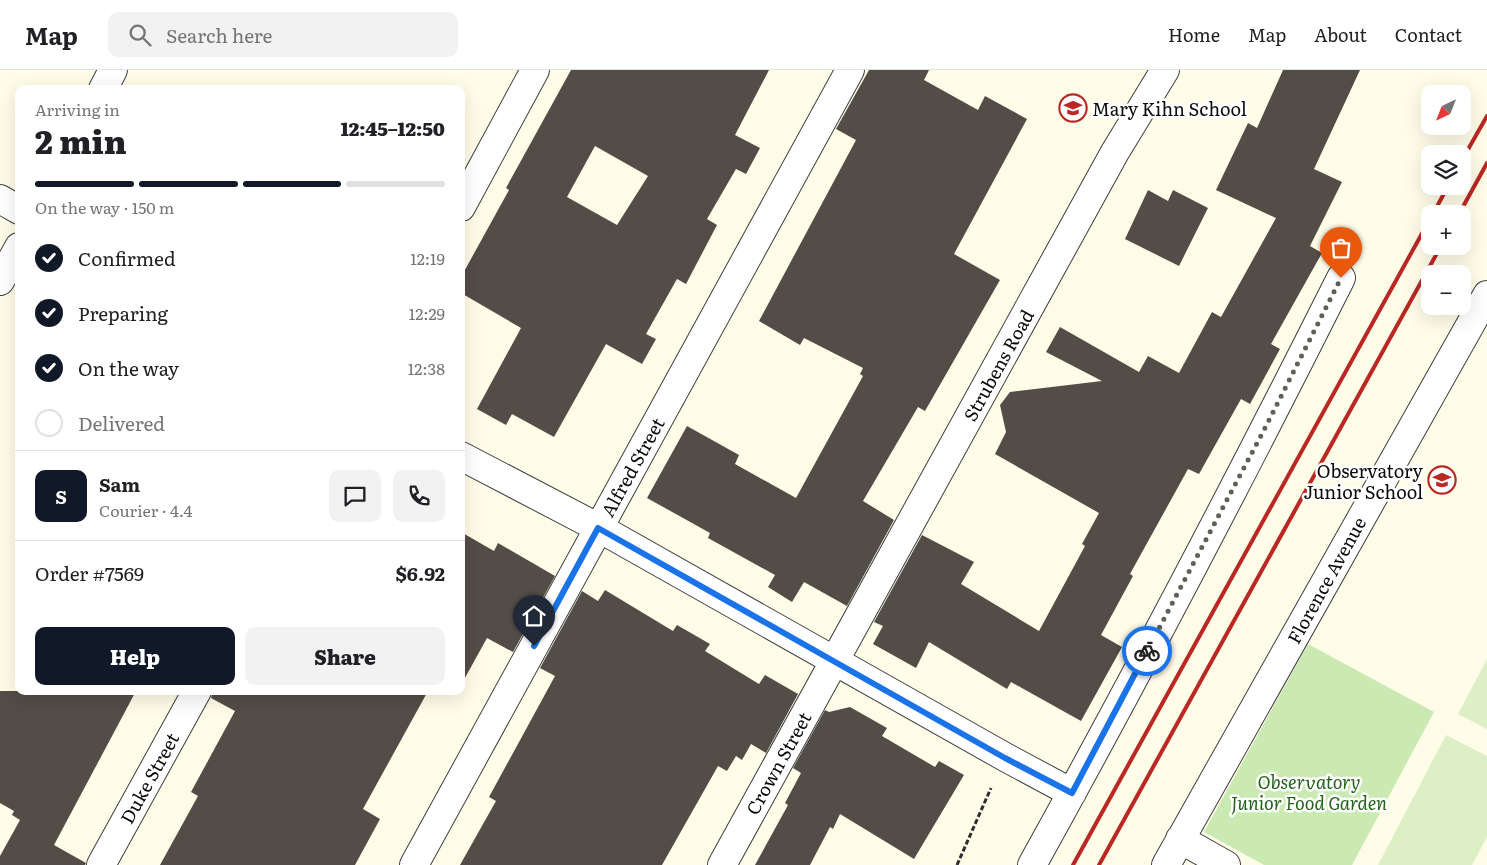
<!DOCTYPE html>
<html lang="en">
<head>
<meta charset="utf-8">
<style>
  :root { --surface:#fff; --page:#f2f2f2; --text:#202124; --muted:#757577; --line:#e0e0e0; --accent:#111827 }
  body { margin:0; font-family:Literata,serif; background:var(--page); color:var(--text); height:100vh; display:flex; flex-direction:column; font-size:19px; white-space:nowrap }
  * { box-sizing:border-box; margin:0 }
  p { font-size:16px; color:var(--muted) }
  .icon { flex:none; width:28px; height:28px; fill:none; stroke:currentColor; stroke-width:2; stroke-linecap:round; stroke-linejoin:round }
  .map { position:relative; flex:1; overflow:hidden }
  .side { position:absolute; left:15px; top:15px; width:450px; height:610px; display:flex; flex-direction:column; background:var(--surface); border-radius:10px; box-shadow:0 5px 20px #0002 }
  .side>* { flex:none }
  .needle { width:32px; rotate:223deg }
  .buttons { position:absolute; left:1421px; top:15px; display:grid; gap:10px }
  .buttons a { display:grid; place-items:center; width:50px; height:50px; border-radius:10px; background:var(--surface); box-shadow:0 5px 20px #0002; font-size:25px }
  .pin { position:absolute; display:grid; place-items:center; width:42px; height:42px; color:#fff; margin:-51px -21px; border-radius:50% 50% 50% 0; rotate:-45deg; box-shadow:0 0 5px #0007 }
  .pin .icon { rotate:45deg }
  .courier { position:absolute; display:grid; place-items:center; width:50px; height:50px; margin:-25px; border:4px solid #1a73e8; border-radius:50%; background:#fff; color:#222; box-shadow:0 1px 6px #0007 }
  .headline em { font-style:normal; font-weight:800 }
  .headline div { display:flex; flex-direction:column-reverse }
  .headline { display:flex; align-items:center; justify-content:space-between; height:85px; padding:0 20px }
  h1 { font-size:32px; font-weight:800; line-height:38px }
  .bar { display:grid; grid-template-columns:repeat(4,1fr); gap:8px 5px; align-content:center; height:60px; padding:0 20px }
  .bar i { height:6px; border-radius:4px; background:var(--line) }
  .bar .selected { background:var(--accent) }
  .bar p { grid-column:span 4 }
  .line { display:flex; align-items:center; gap:12px; padding:0 20px; border-top:1px solid var(--line) }
  .line div { flex:1 }
  .round { display:grid; place-items:center; flex:none; width:52px; height:52px; border-radius:10px; background:var(--page) }
  ol { padding:0 20px; list-style:none }
  li { display:flex; align-items:center; gap:15px; height:55px }
  li p { margin-inline-start:auto }
  li .icon { padding:5px; border-radius:50%; background:var(--accent); color:#fff; stroke-width:4 }
  li:last-child { color:var(--muted) }
  li i { width:28px; height:28px; border:2px solid var(--line); border-radius:50% }
  .action { display:flex; gap:10px; margin-top:auto; padding:10px 20px }
  .action a { flex:1; height:58px; border-radius:10px; background:var(--accent); color:#fff; font-size:20px; font-weight:800; line-height:58px; text-align:center }
  .action a+a { background:var(--page); color:var(--text) }
  header { display:flex; align-items:center; gap:30px; box-sizing:border-box; height:70px; padding:0 25px; background:var(--surface); border-bottom:1px solid var(--line) }
  header strong { font-size:24px }
  nav { display:flex; gap:28px; margin-inline-start:auto; font-size:18px }
  .search { width:350px; height:45px; background:var(--page); display:flex; align-items:center; gap:12px; box-sizing:border-box; padding:0 18px; border-radius:10px; color:var(--muted); font-size:19px }
  .map>svg:first-child { display:block }
  .green { fill:#cbe9b3 }
  .pitch { fill:#ddf0c5 }
  .building { fill:#534d47; fill-rule:evenodd }
  .lines { fill:none; stroke-linecap:round; stroke-linejoin:round }
  .street-casing { stroke:#3e3e3e; stroke-width:30 }
  .path { stroke:#2d2d2d; stroke-width:3; stroke-dasharray:5 2.5; stroke-linecap:butt }
  .street { stroke:#fff; stroke-width:28 }
  .rail { stroke:#bb2723; stroke-width:4 }
  .done { stroke:#605f58; stroke-width:5; stroke-dasharray:0 9 }
  .route { stroke:#1a73e8; stroke-width:6 }
  .labels { text-anchor:middle; dominant-baseline:central; stroke-width:5; stroke-linejoin:round; paint-order:stroke }
  .poi-label { font-size:18px; fill:#0b0b0b; stroke:#fff; text-anchor:start }
  .street-label { font-size:18px; fill:#0b0b0b; stroke:#fff }
  .park-label { font-size:18px; font-style:italic; fill:#25621c; stroke:#fff }
</style>
</head>
<body>
<header>
<strong>Map</strong>
<div class="search"><svg class="icon" aria-label="search" viewBox="0 0 24 24"><circle cx="10" cy="10" r="6"/><path d="M15 15l6 6"/></svg>Search here</div>
<nav><a>Home</a><a>Map</a><a>About</a><a>Contact</a></nav>
</header>
<div class="map">
<svg width="1487" height="795" viewBox="0 0 1487 795">
  <rect width="100%" height="100%" fill="#fffce8"/>
  <path class="green" d="M1308 574 1434 642 1352 795H1264L1204 762Z"/>
  <path class="pitch" d="M1487 589V659L1458 644Z
    M1446 665 1487 686V767L1472 795H1378Z"/>
  <path class="building" d="M571 0H769L735 65 760 78 746 104 736 99 707 149 717 155 686 214 677 209 646 264 656 269 642 294 606 274 554 367 512 344 506 355 477 339 521 258 461 223V207L509 120 506 118ZM595 76 648 106 617 155 567 127Z
    M869 0H929L924 10 978 40 985 26 1027 49 954 184 1000 210 925 341 918 337 863 431 894 450 847 536 804 512 792 532 768 517 775 505 708 468 710 463 647 428 687 356 739 385 735 394 796 428 863 306 860 304 863 298 804 268 800 275 759 251 856 70 836 59Z
    M1283 0H1360L1314 99 1342 112 1310 176 1322 183 1271 274 1280 279 1250 334 1241 329 1199 404 1188 399 1130 504 1133 506 1101 565 1122 577 1081 651 1011 612 1007 619 929 572 916 598 873 574 883 556 874 552 922 465 974 492 961 514 1039 561 1085 476 1082 474 1099 443 995 384 1006 362 1000 335 1010 322 1102 311 1046 282 1060 257 1139 302 1148 286 1179 303 1212 242 1221 247 1276 148 1216 120 1248 53 1257 58Z
    M1148 120 1168 131 1173 120 1208 138 1179 196 1125 169Z
    M461 462 494 481 498 473 555 506 513 582 487 568 461 615Z
    M605 520 673 561 677 555 710 574 705 581 759 614 765 605 798 624 766 683 751 674 742 690 736 686 727 701 718 696 662 795H460L496 731 489 727 555 606 540 598 582 521 598 531Z
    M0 621H136L54 775 86 793 85 795H0V786L20 750 12 745 14 741 0 733Z
    M213 621H428L363 739 380 749 355 795H160L198 726 191 722 235 641 211 628Z
    M850 637 887 658 882 666 935 697 939 691 964 705 914 789 840 744 833 759 830 757 810 795H755L788 735 785 733 801 703 793 698 825 640 829 642Z"/>
  <g class="lines">
    <g class="street-casing">
      <path id="street" d="M103 19 113 0
        M0 129 19 140
        M461 137 535 0
        M0 211 19 177
        M461 386 599 458 1005 687 1072 723
        M1180 769 1226 795
        M101 795 197 621
        M414 795 850 0
        M722 795 1115 82 1165 0
        M1032 795C1139 602 1242 405 1341 208
        M1166 795 1487 225"/>
    </g>
    <path class="path" d="M957 795 991 718"/>
    <use href="#street" class="street"/>
    <path class="rail" d="M1462 90 1487 46
      M1433 144 1448 116
      M1459 144 1487 93
      M1073 795 1430 149
      M1099 795 1441 176"/>
  </g>
  <g class="lines">
    <path class="done" d="M1147 581 1264 360 1341 208"/>
    <path class="route" d="M534 576 598 458 1005 688 1072 723 1147 581"/>
  </g>
  <defs>
    <g id="school-ring" transform="scale(1.4375)"><circle r="9.5" fill="#fff" stroke="#bb2723" stroke-width="1.5"/><path d="M0-5L7-2L0 1L-7-2ZM-4 1L0 2.5L4 1V4Q0 6-4 4Z" fill="#bb2723"/></g>
  </defs>
  <g fill-rule="evenodd">
    <use href="#school-ring" x="1073" y="38"/>
    <use href="#school-ring" x="1442" y="410"/>
  </g>
  <g class="labels">
    <g class="poi-label">
      <text x="1092" y="38">Mary Kihn School</text>
      <text x="1423" y="400" text-anchor="end">Observatory<tspan x="1423" dy="21">Junior School</tspan></text>
    </g>
    <g class="street-label">
      <text transform="translate(998 295) rotate(-61)">Strubens Road</text>
      <text transform="translate(632 397) rotate(-61)">Alfred Street</text>
      <text transform="translate(1326 510) rotate(-61)">Florence Avenue</text>
      <text transform="translate(778 693) rotate(-61)">Crown Street</text>
      <text transform="translate(149 708) rotate(-61)">Duke Street</text>
    </g>
    <g class="park-label">
      <text x="1309" y="711">Observatory<tspan x="1309" dy="21">Junior Food Garden</tspan></text>
    </g>
  </g>
</svg>
<div class="buttons">
<a><svg class="needle" viewBox="-14 -14 28 28"><path d="M0-13l5 13h-10z" fill="#e53935"/><path d="M0 13l5-13h-10z" fill="#757577"/></svg></a>
<a><svg class="icon" aria-label="layers" viewBox="0 0 24 24"><path d="M12 4l9 5-9 5-9-5zM3 14l9 5 9-5"/></svg></a>
<a>+</a>
<a>−</a>
</div>
<div class="pin" style="left:1341px;top:208px;background:#ea580c"><svg class="icon" aria-label="bag" viewBox="0 0 24 24"><path d="M5 8h14l-1 12H6zM9 8a3 3 0 0 1 6 0"/></svg></div>
<div class="pin" style="left:534px;top:576px;background:#1f2937"><svg class="icon" aria-label="home" viewBox="0 0 24 24"><path d="M3 11l9-7 9 7M6 9v11h12V9"/></svg></div>
<div class="courier" style="left:1147px;top:581px"><svg class="icon" aria-label="bike" viewBox="0 0 24 24"><circle cx="6" cy="16" r="4"/><circle cx="18" cy="16" r="4"/><path d="M6 16l4-8h5l3 8M10 8l3 8H6M13 5h3"/></svg></div>
<section class="side">
<div class="headline"><div><h1>2 min</h1><p>Arriving in</p></div><em>12:45–12:50</em></div>
<div class="bar"><i class="selected"></i><i class="selected"></i><i class="selected"></i><i></i><p>On the way · 150 m</p></div>
<ol>
<li><svg class="icon" aria-label="check" viewBox="0 0 24 24"><path d="M5 12l5 5 9-10"/></svg>Confirmed<p>12:19</p></li>
<li><svg class="icon" aria-label="check" viewBox="0 0 24 24"><path d="M5 12l5 5 9-10"/></svg>Preparing<p>12:29</p></li>
<li><svg class="icon" aria-label="check" viewBox="0 0 24 24"><path d="M5 12l5 5 9-10"/></svg>On the way<p>12:38</p></li>
<li><i></i>Delivered</li>
</ol>
<div class="line" style="height:90px"><b class="round" style="background:var(--accent);color:#fff">S</b><div><b>Sam</b><p>Courier · 4.4</p></div><a class="round"><svg class="icon" aria-label="chat" viewBox="0 0 24 24"><path d="M4 5h16v11H9l-5 4z"/></svg></a><a class="round"><svg class="icon" aria-label="phone" viewBox="0 0 24 24"><path d="M5 4h4l2 5-3 2q2 4 5 5l2-3 5 2v4C11 20 4 13 5 4z"/></svg></a></div>
<div class="line" style="height:65px"><div>Order #7569</div><b>$6.92</b></div>
<div class="action"><a>Help</a><a>Share</a></div>
</section>
</div>
</body>
</html>
